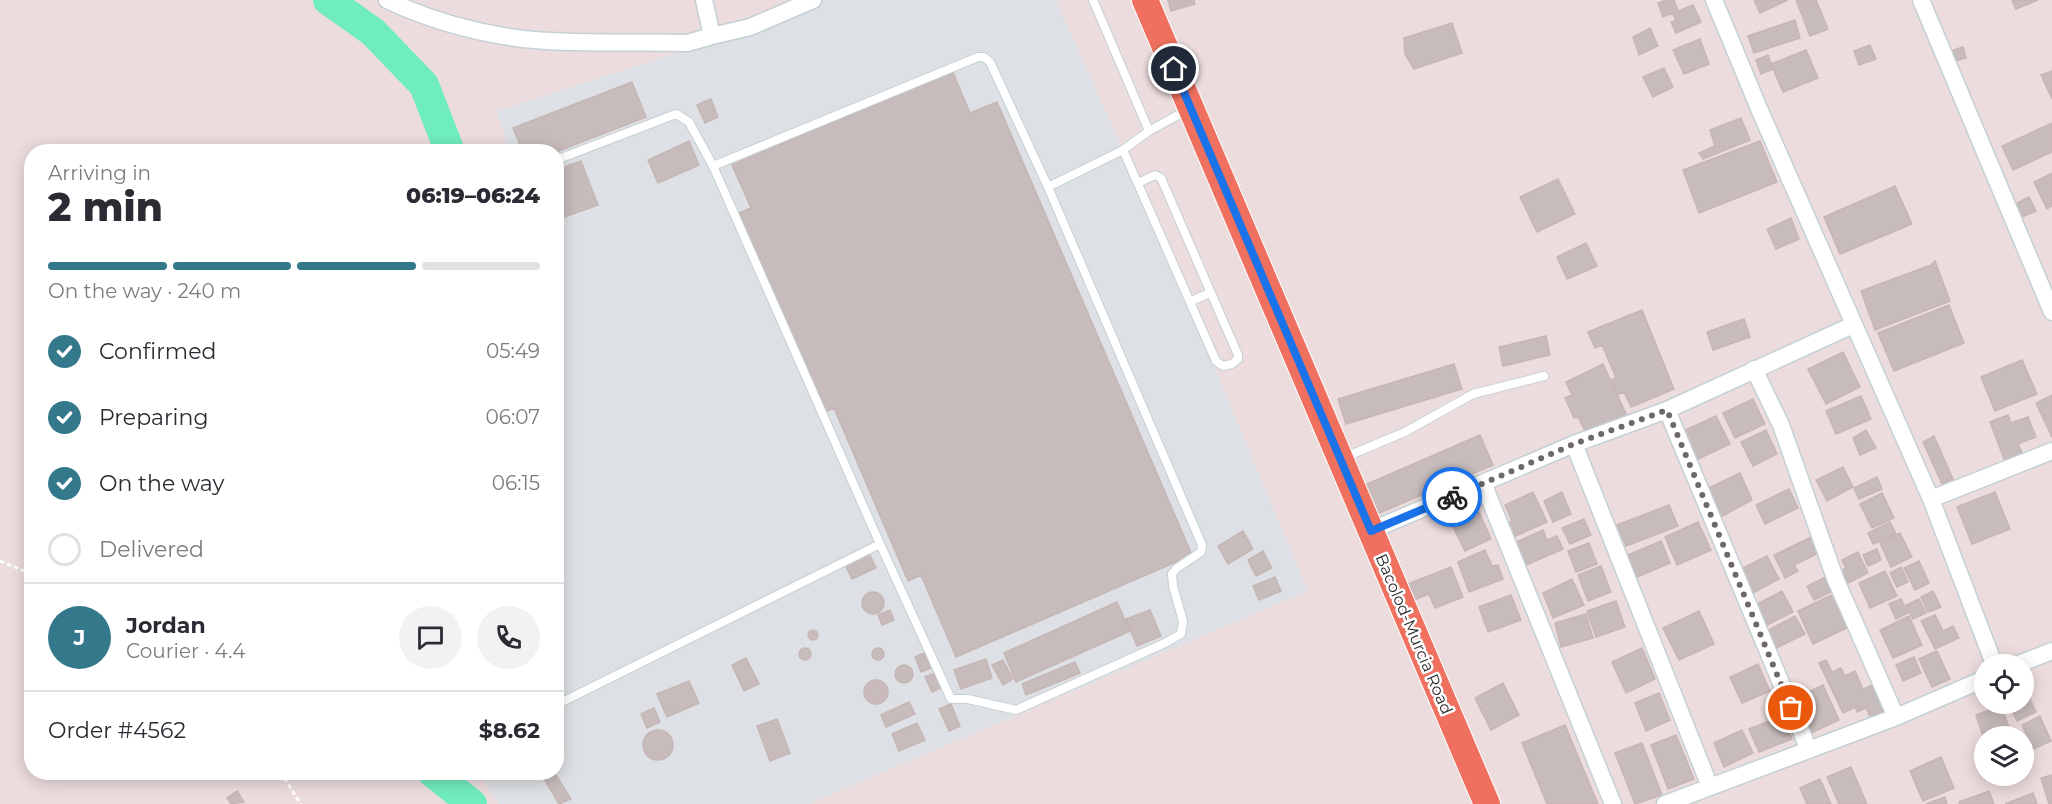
<!DOCTYPE html>
<html lang="en">
<head>
<meta charset="utf-8">
<style>
  :root { --surface:#fff; --page:#f2f2f3; --text:#2b2b33; --muted:#7c7c81; --line:#e1e1e2; --accent:#34798b }
  body { margin:0; font-family:Montserrat,sans-serif; background:var(--page); color:var(--text); height:100vh; display:flex; flex-direction:column; font-size:22px; white-space:nowrap }
  * { box-sizing:border-box; margin:0 }
  p { font-size:20px; color:var(--muted) }
  .icon { flex:none; width:33px; height:33px; fill:none; stroke:currentColor; stroke-width:2; stroke-linecap:round; stroke-linejoin:round }
  .map { position:relative; flex:1; overflow:hidden }
  .sheet { position:absolute; left:24px; top:144px; width:540px; height:636px; display:flex; flex-direction:column; background:var(--surface); border-radius:24px; box-shadow:0 3px 15px #0003 }
  .sheet>* { flex:none }
  .buttons { position:absolute; left:1974px; top:654px; display:grid; gap:12px }
  .buttons a { display:grid; place-items:center; width:60px; height:60px; border-radius:50%; background:var(--surface); box-shadow:0 3px 15px #0003; font-size:30px }
  .pin { position:absolute; display:grid; place-items:center; width:51px; height:51px; color:#fff; margin:-26px; border:3px solid #fff; border-radius:50%; box-shadow:0 2px 6px #0007 }
  .courier { position:absolute; display:grid; place-items:center; width:60px; height:60px; margin:-30px; border:4px solid #1a73e8; border-radius:50%; background:#fff; color:#222; box-shadow:0 2px 8px #0007 }
  .head em { font-style:normal; font-weight:800 }
  .head div { display:flex; flex-direction:column-reverse }
  .head { display:flex; align-items:center; justify-content:space-between; height:102px; padding:0 24px }
  h1 { font-size:39px; font-weight:800; line-height:45px }
  .bar { display:grid; grid-template-columns:repeat(4,1fr); gap:9px 6px; align-content:center; height:72px; padding:0 24px }
  .bar i { height:8px; border-radius:4px; background:var(--line) }
  .bar .on { background:var(--accent) }
  .bar p { grid-column:span 4 }
  .line { display:flex; align-items:center; gap:15px; padding:0 24px; border-top:2px solid var(--line) }
  .line div { flex:1 }
  .round { display:grid; place-items:center; flex:none; width:63px; height:63px; border-radius:32px; background:var(--page) }
  ol { padding:0 24px; list-style:none }
  li { display:flex; align-items:center; gap:18px; height:66px }
  li p { margin-inline-start:auto }
  li .icon { padding:6px; border-radius:50%; background:var(--accent); color:#fff; stroke-width:4 }
  li:last-child { color:var(--muted) }
  li i { width:33px; height:33px; border:3px solid var(--line); border-radius:50% }
  .map>svg:first-child { display:block }
  .industrial { fill:#dde0e4 }
  .lines { fill:none; stroke-linecap:round; stroke-linejoin:round }
  .river { stroke:#70edbd; stroke-width:30 }
  .building { fill:#c7bbbb; stroke:#c7b6b6; stroke-width:1.5 }
  .service-casing { stroke:#c4d1d4; stroke-width:10 }
  .minor-casing { stroke:#c4d1d4; stroke-width:19 }
  .primary-casing { stroke:#fff; stroke-width:28 }
  .path { stroke:#fff; stroke-width:3; stroke-dasharray:4.5 3; stroke-linecap:butt }
  .service { stroke:#fff; stroke-width:8 }
  .minor { stroke:#fff; stroke-width:16 }
  .primary { stroke:#ef705e; stroke-width:26 }
  .done { stroke:#6e6869; stroke-width:6; stroke-dasharray:0 10.8 }
  .route { stroke:#1a73e8; stroke-width:8 }
  .labels { text-anchor:middle; dominant-baseline:central; stroke-width:5; stroke-linejoin:round; paint-order:stroke }
  .street-label { font-size:16px; fill:#2a2a2a; stroke:#fff }
</style>
</head>
<body>
<div class="map">
<svg width="2052" height="804" viewBox="0 0 2052 804">
  <rect width="100%" height="100%" fill="#ecdcdd"/>
  <path class="industrial" d="M806 0H1056L1132 170 1308 591 809 804H499L478 773 556 772V152L509 151 497 111 699 46Z"/>
  <g class="lines">
    <path class="river" d="M328 0 373 32 424 85 450 152
      M432 772 472 804"/>
  </g>
  <path class="building" d="M1168 0H1194L1195 4 1171 11Z
    M1666 0H1674L1678 11 1693 5 1701 22 1676 33 1671 22 1676 21 1673 13 1663 17 1658 3Z
    M1754 0H1788L1760 13Z
    M1796 0H1816L1828 29 1810 36Z
    M2012 0H2038L2016 9Z
    M1795 20 1800 38 1754 53 1748 36Z
    M1452 23 1462 53 1414 69 1405 54 1404 38Z
    M1650 28 1658 46 1639 55 1633 37Z
    M1700 39 1709 64 1684 74 1673 50Z
    M1870 45 1876 59 1859 65 1854 51Z
    M1963 47 1966 58 1951 62 1945 53Z
    M1806 50 1818 78 1783 92 1771 64Z
    M1768 55 1773 69 1761 74 1756 60Z
    M1664 68 1673 87 1653 97 1643 77Z
    M952 70 970 113 997 102 1192 555 956 657 921 575 908 581 834 408 825 412 739 213 751 208 732 165Z
    M2052 71V99L2041 75Z
    M632 82 646 117 556 152H523L513 128Z
    M711 99 718 117 705 123 697 105Z
    M1741 118 1750 140 1703 159 1699 153 1715 146 1710 130Z
    M2052 123V152L2013 170 2002 146Z
    M689 141 699 165 658 183 648 160Z
    M1760 141 1777 182 1699 213 1683 170Z
    M581 161 598 205 556 220V170Z
    M2052 173V206L2047 209 2034 182Z
    M1558 179 1575 214 1537 232 1520 197Z
    M1895 186 1912 224 1840 254 1824 217Z
    M2029 197 2036 211 2017 219 2011 206Z
    M1791 218 1799 239 1776 249 1767 229Z
    M1586 243 1597 266 1567 279 1557 257Z
    M1935 261 1950 301 1875 330 1861 291 1931 265Z
    M1949 305 1964 343 1894 371 1878 333Z
    M1642 310 1674 389 1631 407 1624 392 1617 395 1611 380 1616 378 1602 345 1595 348 1588 332Z
    M1744 319 1750 337 1713 350 1707 332Z
    M1546 336 1550 355 1503 366 1499 347Z
    M1843 352 1860 387 1826 404 1808 369Z
    M2022 360 2037 394 1995 411 1981 377Z
    M1454 364 1462 389 1346 424 1338 399Z
    M1603 364 1626 414 1586 433 1578 417 1574 418 1565 398 1572 395 1566 382Z
    M2052 395V437L2036 403Z
    M1861 396 1871 419 1836 434 1826 411Z
    M1753 399 1765 424 1735 438 1723 413Z
    M2008 415 2011 423 2028 417 2036 437 2018 444 2024 457 2006 464 1990 422Z
    M1716 416 1730 444 1694 461 1681 432Z
    M1766 430 1777 454 1753 466 1741 442Z
    M1866 430 1876 448 1860 455 1853 438Z
    M1480 435 1493 465 1377 514 1365 485Z
    M1934 436 1953 479 1942 484 1923 442Z
    M1843 467 1853 487 1827 501 1816 480Z
    M1740 473 1752 500 1717 519 1704 490Z
    M1877 477 1882 489 1859 499 1854 488Z
    M1789 489 1798 508 1765 524 1756 505Z
    M1533 492 1547 522 1511 538 1505 524 1512 521 1505 505Z
    M1562 492 1571 514 1553 522 1544 501Z
    M1995 492 2010 529 1972 544 1957 507Z
    M1882 493 1894 518 1872 528 1860 504Z
    M1669 505 1678 526 1626 546 1617 525Z
    M1479 512 1491 539 1465 551 1452 525Z
    M1584 519 1591 535 1570 544 1562 528Z
    M1698 522 1711 550 1677 565 1665 537Z
    M1890 522 1896 534 1873 544 1868 533Z
    M1543 530 1547 540 1557 536 1563 549 1524 566 1514 543Z
    M1243 531 1253 549 1228 564 1218 546Z
    M1900 533 1912 557 1891 567 1880 543Z
    M1815 535 1823 551 1794 565 1798 571 1785 578 1774 555Z
    M1661 541 1670 563 1637 577 1628 555Z
    M1589 543 1597 564 1576 572 1568 551Z
    M1877 549 1881 560 1868 566 1863 555Z
    M1485 550 1492 566 1498 565 1503 579 1469 592 1458 562Z
    M868 551 876 568 852 579 844 562Z
    M1263 551 1272 568 1256 576 1248 560Z
    M1858 552 1868 573 1844 585 1838 572 1846 568 1842 560Z
    M1767 556 1779 579 1749 595 1737 571Z
    M1919 561 1929 583 1915 590 1904 568Z
    M1601 566 1611 592 1588 601 1578 575Z
    M1451 567 1463 597 1435 608 1429 594 1414 600 1408 584Z
    M1901 567 1908 582 1897 587 1890 573Z
    M1885 571 1897 596 1870 608 1859 583Z
    M1828 576 1835 590 1814 600 1807 586Z
    M1275 577 1281 591 1259 600 1253 586Z
    M1572 579 1584 605 1553 618 1543 593Z
    M1782 591 1793 612 1761 628 1751 607Z
    M1933 591 1941 607 1928 612 1921 597Z
    M862 603a11 11 0 1 1 22 0a11 11 0 1 1-22 0Z
    M1511 595 1521 620 1488 632 1479 607Z
    M1831 595 1847 628 1813 644 1798 611Z
    M1901 599 1908 613 1896 619 1889 604Z
    M1919 599 1926 613 1913 619 1906 605Z
    M1616 601 1625 627 1596 637 1587 611Z
    M1117 602 1130 631 1016 682 1004 653Z
    M890 610 894 620 882 625 878 615Z
    M1150 610 1161 636 1137 646 1126 619Z
    M1699 611 1714 644 1679 660 1663 628Z
    M1586 614 1593 638 1561 647 1555 623Z
    M1935 615 1943 631 1953 626 1959 638 1935 649 1921 621Z
    M1795 616 1805 634 1772 650 1763 633Z
    M1909 616 1922 645 1893 658 1880 630Z
    M808 635a5 5 0 1 1 10 0a5 5 0 1 1-10 0Z
    M872 654a6 6 0 1 1 12 0a6 6 0 1 1-12 0Z
    M799 654a6 6 0 1 1 12 0a6 6 0 1 1-12 0Z
    M1642 648 1655 679 1626 693 1612 662Z
    M1937 651 1950 679 1932 687 1919 659Z
    M926 652 933 667 921 672 915 657Z
    M1914 657 1921 673 1903 681 1896 665Z
    M746 658 759 684 744 691 732 665Z
    M986 659 992 678 961 689 954 670Z
    M1003 660 1013 679 1003 685 992 665Z
    M1826 660 1832 672 1841 668 1845 676 1855 671 1863 689 1873 685 1885 710 1870 717 1866 708 1857 712 1855 707 1843 713 1819 663Z
    M1075 662 1080 673 1026 695 1022 684Z
    M1758 664 1770 691 1742 703 1730 677Z
    M895 674a9 9 0 1 1 18 0a9 9 0 1 1-18 0Z
    M935 673 941 688 932 692 925 677Z
    M864 692a12 12 0 1 1 24 0a12 12 0 1 1-24 0Z
    M689 681 699 703 667 717 657 694Z
    M1503 683 1519 715 1491 730 1475 698Z
    M1823 685 1839 720 1807 735 1791 700Z
    M2024 686 2036 712 2017 721 2009 704H2024Z
    M1659 693 1670 720 1646 731 1635 703Z
    M909 702 915 714 886 727 881 715Z
    M951 704 960 726 949 731 939 709Z
    M2001 706 2011 732 2000 736H1984V739L1976 715Z
    M654 708 660 722 647 728 641 714Z
    M1782 716 1792 739 1759 752 1749 729Z
    M2040 716 2051 741 2033 749 2022 725Z
    M777 719 790 753 770 761 757 726Z
    M917 723 925 740 899 751 892 734Z
    M1565 725 1598 804H1547L1522 743Z
    M643 745a15 15 0 1 1 30 0a15 15 0 1 1-30 0Z
    M1742 730 1753 753 1724 767 1714 743Z
    M1676 735 1694 779 1668 789 1651 745Z
    M1642 743 1662 795 1635 804 1615 753Z
    M1941 757 1954 788 1923 801 1910 771Z
    M1851 767 1867 804H1839L1827 777Z
    M540 772H554L571 799 559 804Z
    M2052 775V804H2049L2041 778Z
    M1820 779 1831 804H1807L1800 788Z
    M237 791 244 802 231 804 227 798Z
    M1989 791 1994 804H1960L1959 802Z
    M2033 793 2037 804H2005Z
    M1945 797 1947 804H1926Z"/>
  <g class="lines">
    <g class="service-casing">
      <path id="service" d="M1093 0 1149 131
        M1123 150 1216 361 1223 366 1232 364 1238 359V355L1161 178 1155 175 1138 183
        M556 160 676 114 689 122 713 166
        M1048 187 990 62 984 57H978L713 166 880 544 951 699H968L1016 710 1165 643 1181 634 1183 621 1173 586 1172 574 1177 568 1201 552 1202 545 1048 187 1123 150 1149 131 1189 109
        M1191 301 1210 293
        M1343 458 1405 432 1473 394 1544 376
        M556 705 880 544"/>
    </g>
    <g class="minor-casing">
      <path id="minor" d="M387 0C429 20 477 33 523 39 577 45 633 41 687 43L712 36
        M704 0 712 36 750 27 813 0
        M1714 0 1760 111 1931 499 1994 664
        M1921 0 2052 312
        M1754 369 1781 425 1835 578 1896 717
        M1667 410 1809 750
        M1574 444 1710 787
        M1483 483 1613 804
        M1931 499 2052 451
        M1370 531 1574 444 1667 410 1853 325
        M2019 664 2052 651
        M1665 804 1896 717 1984 679"/>
    </g>
    <g class="primary-casing">
      <path id="primary" d="M1145 0 1487 804"/>
    </g>
    <path class="path" d="M0 561 32 574
      M280 772 301 804"/>
    <use href="#service" class="service"/>
    <use href="#minor" class="minor"/>
    <use href="#primary" class="primary"/>
  </g>
  <g class="lines">
    <path class="done" d="M1452 497 1574 444 1667 410 1791 708"/>
    <path class="route" d="M1174 69 1371 531 1452 497"/>
  </g>
  <g class="labels">
    <g class="street-label">
      <text transform="translate(1414 634) rotate(67)">Bacolod-Murcia Road</text>
    </g>
  </g>
</svg>
<div class="buttons">
<a><svg class="icon" aria-label="locate" viewBox="0 0 24 24"><circle cx="12" cy="12" r="6"/><path d="M12 2v4M12 18v4M2 12h4M18 12h4"/></svg></a>
<a><svg class="icon" aria-label="layers" viewBox="0 0 24 24"><path d="M12 4l9 5-9 5-9-5zM3 14l9 5 9-5"/></svg></a>
</div>
<div class="pin" style="left:1791px;top:708px;background:#ea580c"><svg class="icon" aria-label="bag" viewBox="0 0 24 24"><path d="M5 8h14l-1 12H6zM9 8a3 3 0 0 1 6 0"/></svg></div>
<div class="pin" style="left:1174px;top:69px;background:#1f2937"><svg class="icon" aria-label="home" viewBox="0 0 24 24"><path d="M3 11l9-7 9 7M6 9v11h12V9"/></svg></div>
<div class="courier" style="left:1452px;top:497px"><svg class="icon" aria-label="bike" viewBox="0 0 24 24"><circle cx="6" cy="16" r="4"/><circle cx="18" cy="16" r="4"/><path d="M6 16l4-8h5l3 8M10 8l3 8H6M13 5h3"/></svg></div>
<section class="sheet">
<div class="head"><div><h1>2 min</h1><p>Arriving in</p></div><em>06:19–06:24</em></div>
<div class="bar"><i class="on"></i><i class="on"></i><i class="on"></i><i></i><p>On the way · 240 m</p></div>
<ol>
<li><svg class="icon" aria-label="check" viewBox="0 0 24 24"><path d="M5 12l5 5 9-10"/></svg>Confirmed<p>05:49</p></li>
<li><svg class="icon" aria-label="check" viewBox="0 0 24 24"><path d="M5 12l5 5 9-10"/></svg>Preparing<p>06:07</p></li>
<li><svg class="icon" aria-label="check" viewBox="0 0 24 24"><path d="M5 12l5 5 9-10"/></svg>On the way<p>06:15</p></li>
<li><i></i>Delivered</li>
</ol>
<div class="line" style="height:108px"><b class="round" style="background:var(--accent);color:#fff">J</b><div><b>Jordan</b><p>Courier · 4.4</p></div><a class="round"><svg class="icon" aria-label="chat" viewBox="0 0 24 24"><path d="M4 5h16v11H9l-5 4z"/></svg></a><a class="round"><svg class="icon" aria-label="phone" viewBox="0 0 24 24"><path d="M5 4h4l2 5-3 2q2 4 5 5l2-3 5 2v4C11 20 4 13 5 4z"/></svg></a></div>
<div class="line" style="height:78px"><div>Order #4562</div><b>$8.62</b></div>
</section>
</div>
</body>
</html>
